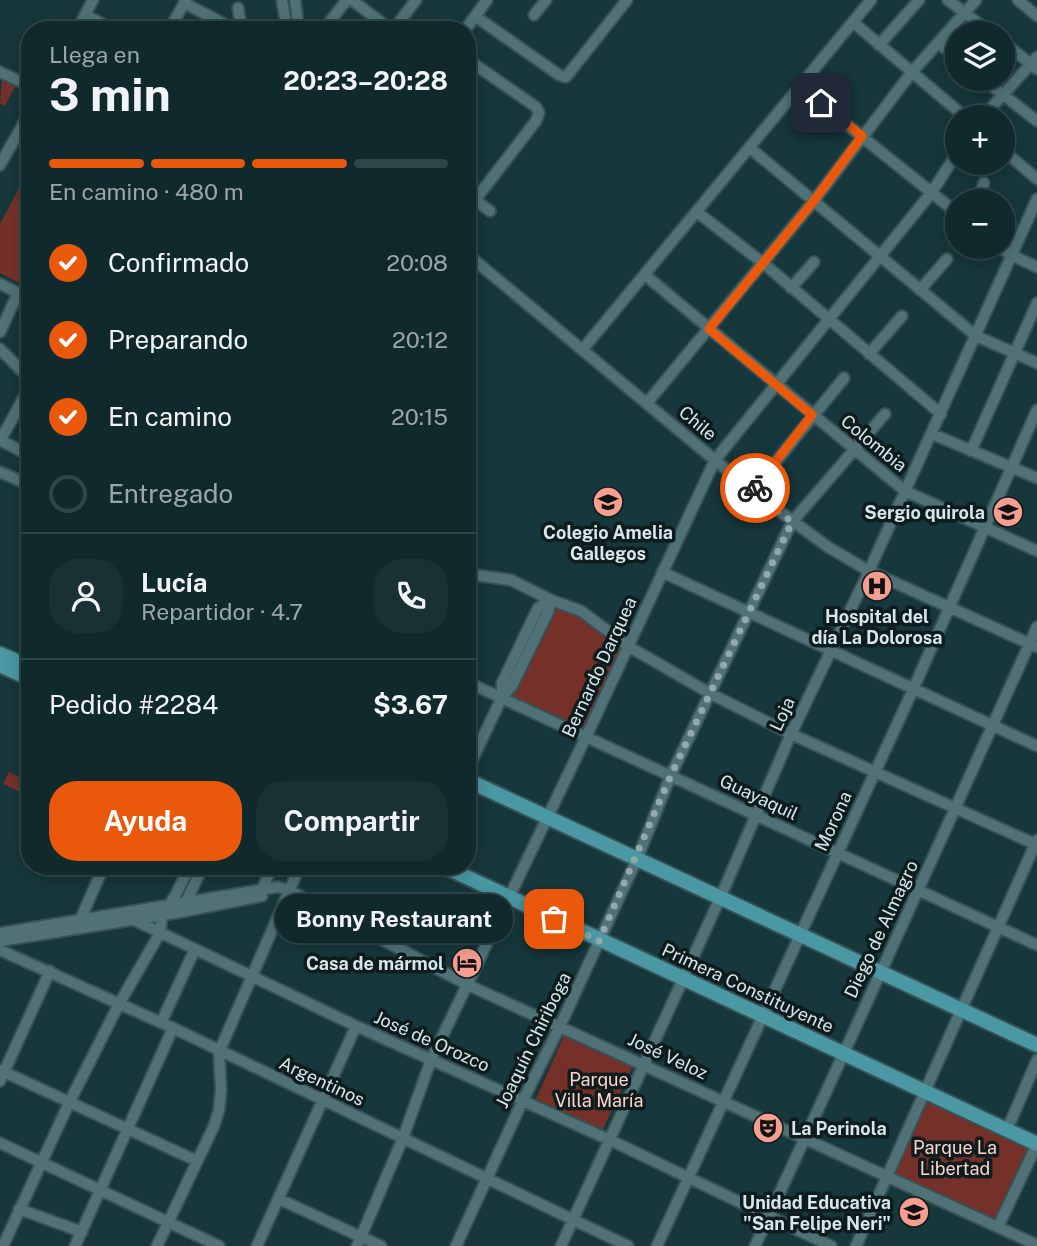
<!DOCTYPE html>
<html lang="es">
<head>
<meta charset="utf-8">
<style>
  :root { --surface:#10292c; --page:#193134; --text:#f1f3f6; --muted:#9ca6a9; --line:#304548; --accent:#ea580c }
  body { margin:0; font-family:"Public Sans",sans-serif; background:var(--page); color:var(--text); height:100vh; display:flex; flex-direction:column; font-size:26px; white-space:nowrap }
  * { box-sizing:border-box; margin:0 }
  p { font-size:23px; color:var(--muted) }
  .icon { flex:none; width:38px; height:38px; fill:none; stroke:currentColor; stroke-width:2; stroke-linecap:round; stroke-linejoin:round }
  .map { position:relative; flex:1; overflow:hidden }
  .details { position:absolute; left:21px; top:21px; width:455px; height:854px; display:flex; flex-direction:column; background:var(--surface); border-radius:28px; box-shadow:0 4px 18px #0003,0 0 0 2px var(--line) }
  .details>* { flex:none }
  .buttons { position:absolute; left:945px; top:21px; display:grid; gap:14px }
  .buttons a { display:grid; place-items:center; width:70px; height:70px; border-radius:50%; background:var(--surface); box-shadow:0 4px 18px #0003,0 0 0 2px var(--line); font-size:35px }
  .pin { position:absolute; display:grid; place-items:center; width:60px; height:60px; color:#fff; margin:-30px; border-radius:14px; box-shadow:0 4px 10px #0006 }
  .courier { position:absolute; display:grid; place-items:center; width:70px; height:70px; margin:-35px; border:5px solid #ea580c; border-radius:50%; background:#fff; color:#222; box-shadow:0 2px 9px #0007 }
  .bubble { position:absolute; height:49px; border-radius:24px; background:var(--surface); box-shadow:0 4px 18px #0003,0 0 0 2px var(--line); font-size:23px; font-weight:700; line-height:49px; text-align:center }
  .head em { font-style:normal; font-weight:700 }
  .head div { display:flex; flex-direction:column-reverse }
  .head { display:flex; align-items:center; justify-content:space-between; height:119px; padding:0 28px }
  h1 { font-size:46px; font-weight:700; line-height:52px }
  .bar { display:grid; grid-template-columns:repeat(4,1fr); gap:10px 7px; align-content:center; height:84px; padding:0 28px }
  .bar i { height:9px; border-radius:5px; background:var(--line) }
  .bar .selected { background:var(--accent) }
  .bar p { grid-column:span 4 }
  .line { display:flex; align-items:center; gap:18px; padding:0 28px; border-top:2px solid var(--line) }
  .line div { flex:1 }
  .round { display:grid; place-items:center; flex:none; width:74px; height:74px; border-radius:28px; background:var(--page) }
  ol { padding:0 28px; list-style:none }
  li { display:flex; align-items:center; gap:21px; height:77px }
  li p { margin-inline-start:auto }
  li .icon { padding:7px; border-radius:50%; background:var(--accent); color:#fff; stroke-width:4 }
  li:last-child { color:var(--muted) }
  li i { width:38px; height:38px; border:4px solid var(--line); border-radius:50% }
  .cta { display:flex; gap:14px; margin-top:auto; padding:14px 28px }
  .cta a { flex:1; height:80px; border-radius:28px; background:var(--accent); color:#fff; font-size:28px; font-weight:700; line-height:80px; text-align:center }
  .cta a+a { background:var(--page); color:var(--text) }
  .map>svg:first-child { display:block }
  .green { fill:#753129 }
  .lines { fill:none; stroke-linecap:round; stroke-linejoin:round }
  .minor-casing { stroke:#375256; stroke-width:14 }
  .major-casing { stroke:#375256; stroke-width:18 }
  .minor { stroke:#507277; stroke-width:10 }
  .major { stroke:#4998a3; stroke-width:14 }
  .done { stroke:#92a9ad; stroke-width:7; stroke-dasharray:0 12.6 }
  .route { stroke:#ea580c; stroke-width:9 }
  .labels { text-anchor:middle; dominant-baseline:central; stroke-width:7; stroke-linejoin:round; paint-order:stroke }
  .street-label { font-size:18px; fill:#d5e7ea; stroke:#0e1c1e }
  .poi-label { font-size:18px; font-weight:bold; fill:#d5e7ea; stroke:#0e1c1e; text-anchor:end }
  .park-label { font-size:18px; fill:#fed1ca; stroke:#0e1c1e }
</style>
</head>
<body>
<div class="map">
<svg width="1037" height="1246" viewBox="0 0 1037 1246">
  <rect width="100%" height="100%" fill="#16373b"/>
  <path class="green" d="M2 79 16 85 5 106 0 104Z
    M26 175 30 178V289L0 273V224Z
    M552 603 589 623 622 649 582 730 508 695Z
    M9 772 30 783 26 795 3 784Z
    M564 1036 632 1067 603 1129 535 1101Z
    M929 1099 1031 1147 996 1222 894 1175Z"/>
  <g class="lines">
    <g class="minor-casing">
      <path id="minor" d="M282 0 287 30
        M295 0 299 30
        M352 0 391 30
        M948 0 991 33
        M1018 0 1037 16
        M184 3 236 30
        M238 8 242 30
        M85 15 114 30
        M534 15 546 0
        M475 16 559 75 566 77 627 0
        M854 23 965 117
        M77 30 93 0
        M169 30 186 0
        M323 30 347 0
        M393 30 416 0
        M465 30 487 0
        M1003 42 1037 69
        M938 43 957 57
        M879 45 919 0
        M467 59 536 107 539 113 536 121 475 200
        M0 72 30 86
        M983 79 1037 121
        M800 87 957 213
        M983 117 1037 57
        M750 148 976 336 1037 363
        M1003 150 1037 179
        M0 165 30 112
        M467 194 490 211
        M977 201 984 183
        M697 212 763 263 941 414
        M1000 247 1011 255 1037 267
        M467 254 752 491 828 547 869 571 1037 647
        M645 275 905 491 1037 551
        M0 284 30 299
        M791 288 814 262
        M920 290 947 259
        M0 332 18 293
        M0 349 30 379
        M583 349 871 0
        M869 354 902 316
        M647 403 813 202 912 72 976 0
        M932 434 1037 478
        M0 440 25 453
        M0 441 30 386
        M971 451 1037 303
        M0 472 30 485
        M752 491 844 378
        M662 572 1037 746
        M467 574 511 580 551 600 581 611 628 646 711 694 791 734 1037 845
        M467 682 1037 945
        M502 697V683L538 608 551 600
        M467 771 502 697 512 686 548 612 551 600
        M262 890 272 866
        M184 906 203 866
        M81 918 104 866
        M134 920 356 1026 610 1140 831 1246
        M0 933 278 887 288 890 468 985 1037 1245
        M0 941 181 912 262 896
        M0 950 173 1028 628 1246
        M161 1023 195 949
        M0 1070 197 1161
        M0 1081 50 971
        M1007 1130 1037 1060
        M0 1143 219 1246
        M279 1199 381 1246
        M19 1209 82 1232
        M998 1227 1037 1144
        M3 1246 70 1101 119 1004 160 933 162 915 175 896 190 866
        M75 1246 173 1028
        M157 1246 214 1126 219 1110 221 1090 219 1052 300 866
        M257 1246 356 1026
        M357 1246 403 1138 431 1060 586 737 715 460 932 192 957 153
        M456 1246 523 1100 560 1026 637 859 671 775 792 522 885 414
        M561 1246 721 896 791 734 869 571 1037 199
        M657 1246 911 694 1037 410
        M755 1246C851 1040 944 833 1037 627
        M856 1246 1037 840"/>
    </g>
    <g class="major-casing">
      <path id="major" d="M0 654 30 667
        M0 665 30 679
        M467 780 1037 1045
        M443 866 1037 1144"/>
    </g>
    <use href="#minor" class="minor"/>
    <use href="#major" class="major"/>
  </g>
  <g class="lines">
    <path class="done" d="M554 919 599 941 671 775 792 522 752 491 755 488"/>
    <path class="route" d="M755 488 812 415 709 329 813 202 862 136 821 103"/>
  </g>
  <defs>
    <g id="school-disc" transform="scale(1.575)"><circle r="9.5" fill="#f59d8f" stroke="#0e1c1e"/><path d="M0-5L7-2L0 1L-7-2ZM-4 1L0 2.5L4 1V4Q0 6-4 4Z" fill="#111"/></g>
    <g id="hospital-disc" transform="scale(1.575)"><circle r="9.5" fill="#f59d8f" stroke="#0e1c1e"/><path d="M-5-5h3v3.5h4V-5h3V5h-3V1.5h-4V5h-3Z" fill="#111"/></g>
    <g id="hotel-disc" transform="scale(1.575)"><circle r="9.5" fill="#f59d8f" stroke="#0e1c1e"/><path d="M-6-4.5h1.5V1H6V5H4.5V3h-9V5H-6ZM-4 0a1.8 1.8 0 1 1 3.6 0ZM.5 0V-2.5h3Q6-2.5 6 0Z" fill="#111"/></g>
    <g id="theatre-disc" transform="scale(1.575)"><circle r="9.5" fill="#f59d8f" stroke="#0e1c1e"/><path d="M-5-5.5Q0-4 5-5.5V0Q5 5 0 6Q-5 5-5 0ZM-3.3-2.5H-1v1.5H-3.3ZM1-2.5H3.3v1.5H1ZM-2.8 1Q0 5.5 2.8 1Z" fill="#111"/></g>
    <g id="university-disc" transform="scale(1.575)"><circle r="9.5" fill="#f59d8f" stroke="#0e1c1e"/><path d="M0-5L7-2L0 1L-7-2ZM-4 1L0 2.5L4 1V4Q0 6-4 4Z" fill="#111"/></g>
  </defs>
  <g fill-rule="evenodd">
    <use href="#school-disc" x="608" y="502"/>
    <use href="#school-disc" x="1008" y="512"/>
    <use href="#hospital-disc" x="877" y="586"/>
    <use href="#hotel-disc" x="467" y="963"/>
    <use href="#theatre-disc" x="768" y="1128"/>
    <use href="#university-disc" x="914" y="1212"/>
  </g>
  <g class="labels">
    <g class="street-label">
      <text transform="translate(698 423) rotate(40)">Chile</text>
      <text transform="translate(874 443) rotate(39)">Colombia</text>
      <text transform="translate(599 667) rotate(-65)">Bernardo Darquea</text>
      <text transform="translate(782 714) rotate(-65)">Loja</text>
      <text transform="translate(759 797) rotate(25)">Guayaquil</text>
      <text transform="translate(833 821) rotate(-65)">Morona</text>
      <text transform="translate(881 929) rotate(-65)">Diego de Almagro</text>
      <text transform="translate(748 988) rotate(25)">Primera Constituyente</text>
      <text transform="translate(533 1040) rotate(-64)">Joaquín Chiriboga</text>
      <text transform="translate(432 1041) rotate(24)">José de Orozco</text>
      <text transform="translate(668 1056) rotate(25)">José Veloz</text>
      <text transform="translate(322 1081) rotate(25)">Argentinos</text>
    </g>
    <g class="poi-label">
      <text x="985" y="512">Sergio quirola</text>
      <text x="608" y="532" text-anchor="middle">Colegio Amelia<tspan x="608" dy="21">Gallegos</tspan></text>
      <text x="877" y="616" text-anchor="middle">Hospital del<tspan x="877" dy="21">día La Dolorosa</tspan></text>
      <text x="444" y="963">Casa de mármol</text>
      <text x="791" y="1128" text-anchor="start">La Perinola</text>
      <text x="891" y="1202">Unidad Educativa<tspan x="891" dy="21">"San Felipe Neri"</tspan></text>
    </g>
    <g class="park-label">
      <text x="599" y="1079">Parque<tspan x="599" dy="21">Villa María</tspan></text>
      <text x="955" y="1147">Parque La<tspan x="955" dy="21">Libertad</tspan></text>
    </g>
  </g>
</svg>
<div class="buttons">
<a><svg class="icon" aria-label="layers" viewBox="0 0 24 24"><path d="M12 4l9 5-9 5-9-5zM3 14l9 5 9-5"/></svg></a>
<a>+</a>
<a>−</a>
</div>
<div class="pin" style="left:554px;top:919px;background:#ea580c"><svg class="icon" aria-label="bag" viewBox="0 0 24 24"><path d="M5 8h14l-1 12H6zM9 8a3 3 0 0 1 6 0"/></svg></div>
<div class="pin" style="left:821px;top:103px;background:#1f2937"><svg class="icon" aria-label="home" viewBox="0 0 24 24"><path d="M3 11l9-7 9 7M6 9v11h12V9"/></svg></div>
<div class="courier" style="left:755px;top:488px"><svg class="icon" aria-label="bike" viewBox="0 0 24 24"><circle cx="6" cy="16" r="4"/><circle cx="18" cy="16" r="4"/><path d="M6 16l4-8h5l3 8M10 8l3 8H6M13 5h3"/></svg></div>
<div class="bubble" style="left:275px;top:894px;width:238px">Bonny Restaurant</div>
<section class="details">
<div class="head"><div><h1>3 min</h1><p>Llega en</p></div><em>20:23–20:28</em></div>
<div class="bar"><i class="selected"></i><i class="selected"></i><i class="selected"></i><i></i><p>En camino · 480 m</p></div>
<ol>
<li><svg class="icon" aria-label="check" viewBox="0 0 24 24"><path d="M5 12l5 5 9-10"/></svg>Confirmado<p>20:08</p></li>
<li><svg class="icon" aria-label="check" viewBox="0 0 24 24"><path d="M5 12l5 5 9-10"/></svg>Preparando<p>20:12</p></li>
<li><svg class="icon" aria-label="check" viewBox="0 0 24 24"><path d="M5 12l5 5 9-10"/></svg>En camino<p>20:15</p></li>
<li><i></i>Entregado</li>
</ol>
<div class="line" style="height:126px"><a class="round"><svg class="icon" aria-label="person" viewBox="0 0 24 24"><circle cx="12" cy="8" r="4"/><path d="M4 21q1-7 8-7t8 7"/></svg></a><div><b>Lucía</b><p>Repartidor · 4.7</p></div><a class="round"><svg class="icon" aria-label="phone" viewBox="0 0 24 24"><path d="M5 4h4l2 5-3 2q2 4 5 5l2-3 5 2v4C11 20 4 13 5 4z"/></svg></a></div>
<div class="line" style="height:91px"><div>Pedido #2284</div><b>$3.67</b></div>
<div class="cta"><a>Ayuda</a><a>Compartir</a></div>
</section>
</div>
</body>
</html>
